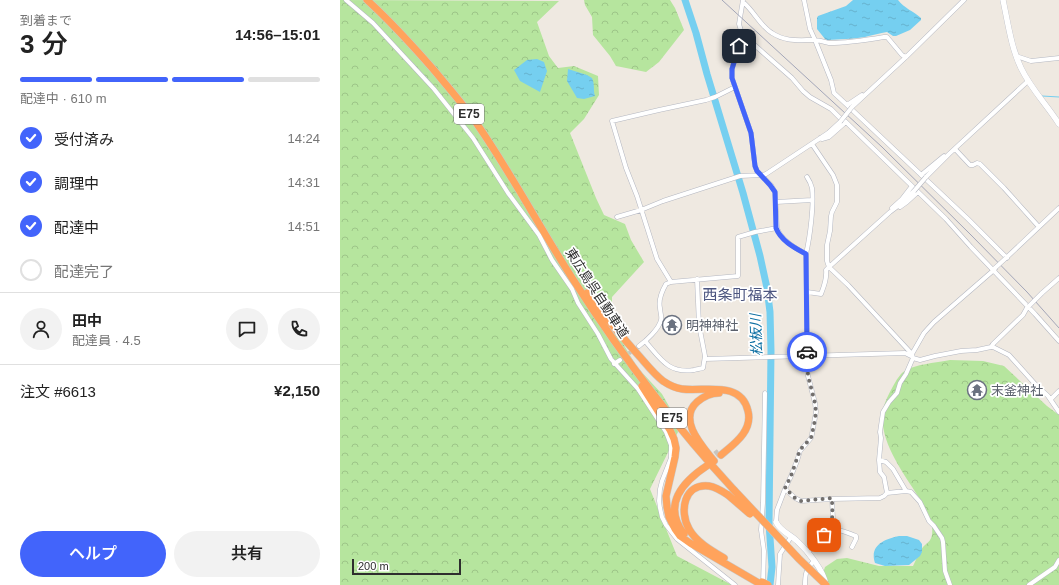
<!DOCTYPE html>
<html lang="ja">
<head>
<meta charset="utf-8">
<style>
  :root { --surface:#fff; --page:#f2f2f2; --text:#222; --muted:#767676; --line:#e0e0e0; --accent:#4264fb }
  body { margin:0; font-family:Arial,"Noto Sans JP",sans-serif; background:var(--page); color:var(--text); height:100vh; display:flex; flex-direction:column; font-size:15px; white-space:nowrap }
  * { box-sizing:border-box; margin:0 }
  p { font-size:13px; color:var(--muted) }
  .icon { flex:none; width:22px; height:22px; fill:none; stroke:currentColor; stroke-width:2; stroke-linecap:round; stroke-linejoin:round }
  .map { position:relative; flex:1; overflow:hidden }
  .details { display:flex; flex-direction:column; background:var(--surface); width:340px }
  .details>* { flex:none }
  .scale { position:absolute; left:12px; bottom:10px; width:109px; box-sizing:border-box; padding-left:4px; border:2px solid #2e2e2e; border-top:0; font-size:11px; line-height:14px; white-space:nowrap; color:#2e2e2e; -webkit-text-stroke:3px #fff; paint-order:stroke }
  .pin { position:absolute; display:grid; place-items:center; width:34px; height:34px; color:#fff; margin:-17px; border-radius:8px; box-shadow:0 2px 6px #0006 }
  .courier { position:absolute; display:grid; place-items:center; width:40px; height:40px; margin:-20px; border:3px solid #4264fb; border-radius:50%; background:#fff; color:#222; box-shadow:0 1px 5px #0007 }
  .head em { font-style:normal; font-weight:600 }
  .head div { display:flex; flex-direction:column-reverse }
  .head { display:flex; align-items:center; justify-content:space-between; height:68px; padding:0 20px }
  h1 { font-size:26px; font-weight:600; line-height:30px }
  .bar { display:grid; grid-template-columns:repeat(4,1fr); gap:6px 4px; align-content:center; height:48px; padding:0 20px }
  .bar i { height:5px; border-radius:3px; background:var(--line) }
  .bar .selected { background:var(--accent) }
  .bar p { grid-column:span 4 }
  .line { display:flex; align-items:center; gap:10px; padding:0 20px; border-top:1px solid var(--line) }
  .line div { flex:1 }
  .round { display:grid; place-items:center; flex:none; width:42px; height:42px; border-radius:21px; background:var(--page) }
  ol { padding:0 20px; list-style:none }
  li { display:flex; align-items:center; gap:12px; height:44px }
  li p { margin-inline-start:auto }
  li .icon { padding:4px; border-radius:50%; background:var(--accent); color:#fff; stroke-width:4 }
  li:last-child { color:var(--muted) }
  li i { width:22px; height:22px; border:2px solid var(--line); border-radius:50% }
  .action { display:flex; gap:8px; margin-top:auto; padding:8px 20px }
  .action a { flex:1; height:46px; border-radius:24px; background:var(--accent); color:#fff; font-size:16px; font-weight:600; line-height:46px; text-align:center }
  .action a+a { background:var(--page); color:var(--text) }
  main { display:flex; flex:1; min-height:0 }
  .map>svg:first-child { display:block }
  .forest { fill:url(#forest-crowns) }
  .water { fill:url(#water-ripples) }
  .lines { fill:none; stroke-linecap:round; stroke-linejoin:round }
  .stream { stroke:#75cff0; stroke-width:1 }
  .river { stroke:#75cff0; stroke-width:7 }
  .street-tunnel { stroke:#c8c4bd; stroke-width:4; stroke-dasharray:4 2; stroke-linecap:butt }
  .highway-tunnel { stroke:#c8c4bd; stroke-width:7; stroke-dasharray:7 3.5; stroke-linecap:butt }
  .street-casing { stroke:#b4b7c1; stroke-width:5 }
  .secondary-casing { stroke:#b4b7c1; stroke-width:6 }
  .highway-casing { stroke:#c9c9c9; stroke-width:8 }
  .street { stroke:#fff; stroke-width:4 }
  .secondary { stroke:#fff; stroke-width:5.5 }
  .highway { stroke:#ffa35c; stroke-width:7 }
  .rail { stroke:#a3a6b8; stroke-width:1 }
  .street-bridge-casing { stroke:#b4b7c1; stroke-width:5; stroke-linecap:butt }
  .highway-bridge-casing { stroke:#c9c9c9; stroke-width:8; stroke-linecap:butt }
  .street-bridge { stroke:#fff; stroke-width:4 }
  .highway-bridge { stroke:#ffa35c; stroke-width:7 }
  .done { stroke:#726f6d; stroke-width:4; stroke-dasharray:0 7.2 }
  .route { stroke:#4264fb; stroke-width:5 }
  .labels { text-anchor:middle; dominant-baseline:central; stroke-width:3.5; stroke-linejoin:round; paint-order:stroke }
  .shield { fill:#fff; stroke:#6d6d6d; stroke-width:1 }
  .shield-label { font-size:12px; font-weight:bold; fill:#2e2e2e }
  .street-label { font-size:13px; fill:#2e2e2e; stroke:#fff }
  .worship-label { font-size:13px; fill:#5b616d; stroke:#fff; text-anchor:start }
  .water-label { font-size:14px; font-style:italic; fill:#0d6fa3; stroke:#fff }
  .quarter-label { font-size:15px; fill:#4d5680; stroke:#fff }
</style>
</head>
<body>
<main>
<section class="details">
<div class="head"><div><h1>3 分</h1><p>到着まで</p></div><em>14:56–15:01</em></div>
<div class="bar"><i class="selected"></i><i class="selected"></i><i class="selected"></i><i></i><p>配達中 · 610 m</p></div>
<ol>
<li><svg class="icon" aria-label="check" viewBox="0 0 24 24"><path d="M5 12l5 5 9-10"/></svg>受付済み<p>14:24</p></li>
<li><svg class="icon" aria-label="check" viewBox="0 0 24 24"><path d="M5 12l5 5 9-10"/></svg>調理中<p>14:31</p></li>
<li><svg class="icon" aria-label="check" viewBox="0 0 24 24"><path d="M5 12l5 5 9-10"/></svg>配達中<p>14:51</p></li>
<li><i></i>配達完了</li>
</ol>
<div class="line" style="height:72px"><a class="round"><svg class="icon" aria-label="person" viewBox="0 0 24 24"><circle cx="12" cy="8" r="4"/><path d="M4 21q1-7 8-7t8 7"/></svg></a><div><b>田中</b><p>配達員 · 4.5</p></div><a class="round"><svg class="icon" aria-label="chat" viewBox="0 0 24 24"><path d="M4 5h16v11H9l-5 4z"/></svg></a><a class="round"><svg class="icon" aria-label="phone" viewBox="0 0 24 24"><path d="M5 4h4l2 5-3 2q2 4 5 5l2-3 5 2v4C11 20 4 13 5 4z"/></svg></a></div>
<div class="line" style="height:52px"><div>注文 #6613</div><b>¥2,150</b></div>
<div class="action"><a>ヘルプ</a><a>共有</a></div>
</section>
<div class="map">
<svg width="719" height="585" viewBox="0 0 719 585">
  <defs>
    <pattern id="forest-crowns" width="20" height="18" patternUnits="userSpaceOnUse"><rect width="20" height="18" fill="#b6e59e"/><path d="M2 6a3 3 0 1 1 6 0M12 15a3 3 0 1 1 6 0" fill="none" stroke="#9dc588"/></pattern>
    <pattern id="water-ripples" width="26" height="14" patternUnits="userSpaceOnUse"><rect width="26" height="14" fill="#75cff0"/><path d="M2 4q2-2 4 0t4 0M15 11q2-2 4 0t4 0" fill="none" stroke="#66b2ce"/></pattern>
  </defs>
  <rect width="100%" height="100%" fill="#efe9e1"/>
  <path class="forest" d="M0 0 219 1 197 22 209 56 218 68 234 66 258 76 259 95 244 119 230 133 256 198 264 215 285 224 291 240 304 262 272 297V312L276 329 285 347 297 367 322 394 330 408 338 432 310 489 337 556 392 585H0Z
    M244 0H330L335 8 344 30 319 62 306 72 276 66 270 56 253 35 252 17 245 5Z
    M610 360 643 361 664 366 707 406 719 415V585H482L483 573 485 567 497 559 507 558 539 566H573C576 560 579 552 583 547 587 543 591 541 592 535 594 521 585 507 578 496 561 469 531 431 547 398 551 390 555 381 561 374 570 364 597 363 610 360Z"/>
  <path class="water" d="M513 0H558C564 8 573 11 581 18V20L570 30 556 36H553L547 32C540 33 533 35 525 37 513 39 500 39 487 40L485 39 477 29V18L478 16 506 6Z
    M197 59 204 62 207 71 200 92 180 81 174 70 187 60Z
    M228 69 247 75 252 78C255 84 253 90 255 96L244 99 237 98 227 81Z
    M559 536H567L579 540 582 544V552L580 556 569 565 545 566 535 563C529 545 545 539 559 536Z"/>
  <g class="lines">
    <path class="stream" d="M702 96 719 97"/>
    <path class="river" d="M345 0 356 33 367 74 403 193 420 256 427 288 430 312 431 351 429 523 432 567 430 585"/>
    <path class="street-tunnel" d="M284 357 299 346"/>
    <path class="highway-tunnel" d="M367 461 379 452"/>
    <g class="street-casing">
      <path id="street" d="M6 0 33 23 94 89 133 138 168 193 199 235 212 260 232 289 238 303 258 334 271 359 298 389 326 432 331 445V458L322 481 320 489 319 501 320 508 322 517 326 525 337 539 395 585
        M403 0 399 24 402 34 392 69V78L411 133 415 166 417 171 431 185 435 192 437 228C441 240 455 248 466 254L467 331 466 357 468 376 475 403 476 412 472 434 471 438 460 451 457 461 451 476 445 489 437 510 436 522
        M464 0 470 29 475 40 491 80 494 93 507 105 522 95
        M403 2C414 11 420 26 432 33 446 42 458 40 474 40 479 40 484 42 489 43 507 43 526 40 544 37H547L562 55 566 57
        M402 34 452 78 463 91 470 97 491 109 500 118 506 122 606 219 631 247 695 314 719 341
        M676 56 691 61 719 58
        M395 87 375 97 366 100 319 110 272 121 286 168 297 196 317 259 331 282 398 276V237L415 232 437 228
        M507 105 628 219 667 258
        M512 107 566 57 624 0
        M480 138 482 139 489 137 506 122
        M472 144 493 175 497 185V202L492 212 491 216 490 231 487 245V261L489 267 508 285 572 354
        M615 149 630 165H633L637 163 640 164 664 188 699 227
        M581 175 604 156
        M586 177 609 154 688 81
        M436 202 472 200
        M560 207 567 202 578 192
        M552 208 562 199 572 186
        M277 217 301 210 323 201 400 176 422 175 426 174 488 133 500 122
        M466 254C470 237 474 205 472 188 471 184 469 180 467 177
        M666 258 719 208
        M467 292 481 294C484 286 487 279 486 270L489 267 550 212 558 206 574 191
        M702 293 719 278
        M305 341C320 358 328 374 354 370 357 369 360 369 363 368L365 356 359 325 357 279
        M299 346C306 341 319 329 321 320 322 316 320 312 320 308 318 299 322 291 326 284L331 282
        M651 347 653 344 683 315 688 306
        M573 358 580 360 595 356 621 351 637 350 651 347H653L669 355 695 384 708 396 719 412
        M365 359 565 353 571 356 572 354
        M274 364 280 360
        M711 399 719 391
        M539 460 546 462 553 469 566 491
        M445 489 455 498 461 501 492 499 540 498 544 496 547 493 566 491 571 492 580 502 589 521 594 526 602 538 603 542 605 571 610 585
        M547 493 544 477 540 472 539 460 541 438 540 432 543 412 549 402 557 393 560 383 566 374 573 358 572 354 584 333 594 322 655 269
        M488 531C499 528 505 532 516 536V539L512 547
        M468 552 488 531 493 520 492 499
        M423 583 424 551 421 530 423 503 425 393
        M438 585 440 554 451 537
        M465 585C465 574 466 569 474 561
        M689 585 715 567 719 560"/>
    </g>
    <g class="secondary-casing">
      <path id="secondary" d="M663 0C668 23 671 47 681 68 691 89 707 105 719 124
        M436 522C441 532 450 534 457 541 468 551 484 571 486 585"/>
    </g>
    <g class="highway-casing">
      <path id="highway" d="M27 0C50 21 72 45 93 69 108 87 124 105 137 124 173 176 202 232 236 284 283 357 335 426 394 490
        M247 293C264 315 281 336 300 357 307 365 314 374 323 381 329 385 335 388 342 389 364 392 401 380 408 411 413 431 394 444 381 455
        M302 386 330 430 334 439 336 448 335 457 326 496 327 507 329 517 335 529 340 536 350 543 422 585
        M374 461C363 447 337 420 357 402 364 396 371 393 379 393
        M344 534C322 505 342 482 368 465
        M384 558C372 551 356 542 349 529 339 511 344 483 369 486 376 487 382 491 388 495"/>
    </g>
    <use href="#street" class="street"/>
    <use href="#secondary" class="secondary"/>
    <use href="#highway" class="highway"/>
    <path class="rail" d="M382 0 542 147 631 235 687 292 719 328"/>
    <g class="street-bridge-casing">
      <path id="street-bridge" d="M500 122 512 107
        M574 191 586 177
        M655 268 666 258
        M689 306 702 293"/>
    </g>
    <g class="highway-bridge-casing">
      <path id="highway-bridge" d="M394 490 459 559 486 585
        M388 495 410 514
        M422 582 428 585"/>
    </g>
    <use href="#street-bridge" class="street-bridge"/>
    <use href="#highway-bridge" class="highway-bridge"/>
  </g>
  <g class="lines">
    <path class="done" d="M467 352 468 376 475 403 476 412 474 425 471 438 460 450 451 476 445 488 455 498 461 501 492 498C492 512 495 525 484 535"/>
    <path class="route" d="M399 46 392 69V78L411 133 415 166 417 171 430 185 435 192 436 228C441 241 455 248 466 254L467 352"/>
  </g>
  <defs>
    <g id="temple-ring" transform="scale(1)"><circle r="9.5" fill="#fff" stroke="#6b7280" stroke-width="1.5"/><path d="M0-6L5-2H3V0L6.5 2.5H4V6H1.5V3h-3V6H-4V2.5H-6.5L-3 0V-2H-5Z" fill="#6b7280"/></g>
  </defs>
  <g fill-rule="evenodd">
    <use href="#temple-ring" x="332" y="325"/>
    <use href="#temple-ring" x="637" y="390"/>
  </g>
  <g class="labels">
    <g class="shield">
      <rect x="114" y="104" width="30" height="20" rx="3"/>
      <rect x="317" y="408" width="30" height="20" rx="3"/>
    </g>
    <g class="shield-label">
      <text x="129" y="114">E75</text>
      <text x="332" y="418">E75</text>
    </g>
    <g class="street-label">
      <text transform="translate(257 293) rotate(57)">東広島呉自動車道</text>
    </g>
    <g class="worship-label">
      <text x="346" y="325">明神神社</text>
      <text x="651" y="390">末釜神社</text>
    </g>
    <g class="water-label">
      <text transform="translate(416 335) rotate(-92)">松板川</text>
    </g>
    <g class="quarter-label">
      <text x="400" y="294">西条町福本</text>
    </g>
  </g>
</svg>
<div class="scale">200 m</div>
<div class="pin" style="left:484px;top:535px;background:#ea580c"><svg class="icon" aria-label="bag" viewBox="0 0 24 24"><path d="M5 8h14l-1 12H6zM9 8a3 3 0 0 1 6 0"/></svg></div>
<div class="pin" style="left:399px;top:46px;background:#1f2937"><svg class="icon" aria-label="home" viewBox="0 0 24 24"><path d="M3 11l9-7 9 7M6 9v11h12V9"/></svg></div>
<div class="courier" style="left:467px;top:352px"><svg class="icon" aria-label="car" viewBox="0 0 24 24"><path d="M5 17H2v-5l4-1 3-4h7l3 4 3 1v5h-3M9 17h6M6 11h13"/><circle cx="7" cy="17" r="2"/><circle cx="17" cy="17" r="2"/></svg></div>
</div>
</main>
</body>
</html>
